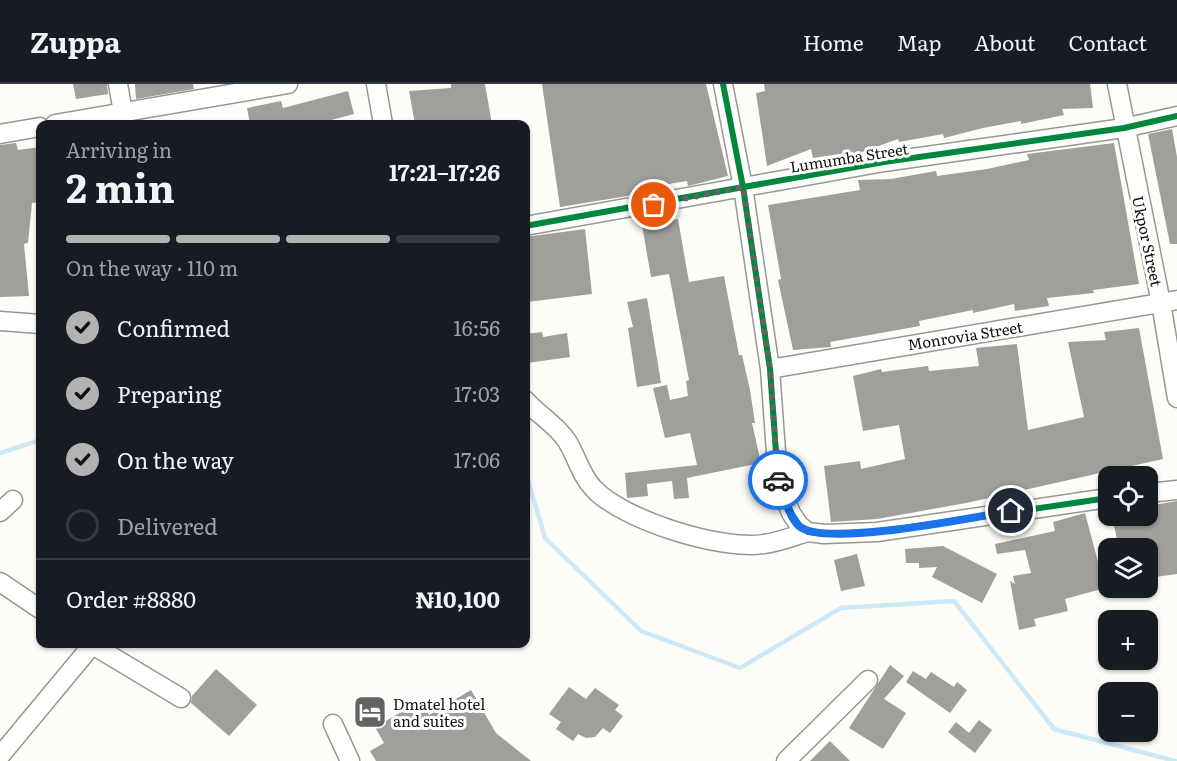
<!DOCTYPE html>
<html lang="en">
<head>
<meta charset="utf-8">
<style>
  :root { --surface:#171b24; --page:#242831; --text:#f1f3f6; --muted:#9ea1a6; --line:#363941; --accent:#b2b2b3 }
  body { margin:0; font-family:Literata,serif; background:var(--page); color:var(--text); height:100vh; display:flex; flex-direction:column; font-size:22px; white-space:nowrap }
  * { box-sizing:border-box; margin:0 }
  p { font-size:20px; color:var(--muted) }
  .icon { flex:none; width:33px; height:33px; fill:none; stroke:currentColor; stroke-width:2; stroke-linecap:round; stroke-linejoin:round }
  .map { position:relative; flex:1; overflow:hidden }
  .drawer { position:absolute; left:36px; top:36px; width:494px; height:528px; display:flex; flex-direction:column; background:var(--surface); border-radius:12px; box-shadow:0 2px 4px #0004 }
  .drawer>* { flex:none }
  .buttons { position:absolute; left:1098px; top:382px; display:grid; gap:12px }
  .buttons a { display:grid; place-items:center; width:60px; height:60px; border-radius:12px; background:var(--surface); box-shadow:0 2px 4px #0004; font-size:30px }
  .pin { position:absolute; display:grid; place-items:center; width:51px; height:51px; color:#fff; margin:-26px; border:3px solid #fff; border-radius:50%; box-shadow:0 2px 6px #0007 }
  .courier { position:absolute; display:grid; place-items:center; width:60px; height:60px; margin:-30px; border:4px solid #1a73e8; border-radius:50%; background:#fff; color:#222; box-shadow:0 2px 8px #0007 }
  .head em { font-style:normal; font-weight:700 }
  .head div { display:flex; flex-direction:column-reverse }
  .head { display:flex; align-items:center; justify-content:space-between; height:102px; padding:0 30px }
  h1 { font-size:39px; font-weight:700; line-height:45px }
  .bar { display:grid; grid-template-columns:repeat(4,1fr); gap:9px 6px; align-content:center; height:72px; padding:0 30px }
  .bar i { height:8px; border-radius:4px; background:var(--line) }
  .bar .current { background:var(--accent) }
  .bar p { grid-column:span 4 }
  .line { display:flex; align-items:center; gap:15px; padding:0 30px; border-top:2px solid var(--line) }
  .line div { flex:1 }
  ol { padding:0 30px; list-style:none }
  li { display:flex; align-items:center; gap:18px; height:66px }
  li p { margin-inline-start:auto }
  li .icon { padding:6px; border-radius:50%; background:var(--accent); color:#111; stroke-width:4 }
  li:last-child { color:var(--muted) }
  li i { width:33px; height:33px; border:3px solid var(--line); border-radius:50% }
  header { display:flex; align-items:center; gap:36px; box-sizing:border-box; height:84px; padding:0 30px; background:var(--surface); border-bottom:2px solid var(--line) }
  header strong { font-size:28px }
  nav { display:flex; gap:33px; margin-inline-start:auto; font-size:21px }
  .map>svg:first-child { display:block }
  .lines { fill:none; stroke-linecap:round; stroke-linejoin:round }
  .stream { stroke:#cde8f7; stroke-width:4.5 }
  .building { fill:#a19f9c }
  .minor-casing { stroke:#979795; stroke-width:21 }
  .minor { stroke:#fffffe; stroke-width:18 }
  .cycleway-casing { stroke:#fff; stroke-width:10 }
  .cycleway { stroke:#00873e; stroke-width:6 }
  .done { stroke:#646362; stroke-width:6; stroke-dasharray:0 10.8 }
  .route { stroke:#1a73e8; stroke-width:8 }
  .labels { text-anchor:middle; dominant-baseline:central; stroke-width:6; stroke-linejoin:round; paint-order:stroke }
  .street-label { font-size:15px; fill:#111; stroke:#fff }
  .poi-label { font-size:15px; fill:#111; stroke:#fff; text-anchor:start }
</style>
</head>
<body>
<header>
<strong>Zuppa</strong>
<nav><a>Home</a><a>Map</a><a>About</a><a>Contact</a></nav>
</header>
<div class="map">
<svg width="1177" height="677" viewBox="0 0 1177 677">
  <rect width="100%" height="100%" fill="#fdfcf7"/>
  <g class="lines">
    <path class="stream" d="M0 369 40 356
      M525 386 545 454 641 547 740 584 841 524 954 517 1054 645 1175 677"/>
  </g>
  <path class="building" d="M73 0H107L108 10 76 15Z
    M135 0H193L194 5 136 15Z
    M451 0H485L492 40H415L409 7 451 4Z
    M542 0H706L728 92 688 102 687 97 639 105 640 110 560 123Z
    M764 0H1090L1093 24 1062 25 1064 31 1021 40V37L983 44 944 54 943 50 899 58 898 55 854 71 853 68 813 74 811 65 767 82 756 9 765 7Z
    M348 7 354 30 316 40H250L247 24 281 17 283 24Z
    M1172 45 1177 73V160H1170L1148 50Z
    M16 59 18 66 40 63V118L32 119 28 159 24 160 29 212 0 213V61Z
    M1114 59 1139 200 1093 206 1094 209 1047 214 1049 222 1015 227 1014 220 973 229V226L919 237 920 242 830 258 831 263 793 266 778 196 781 195 768 121 860 106 858 96 891 95 936 87 937 92 987 85 1029 76 1027 70Z
    M678 135 689 198 724 192 739 271H742L750 306 755 339H752L761 379 687 394 689 414 674 415 672 397 647 400 648 412 627 414 625 389 697 381 690 349 665 354 653 304 667 301 670 316 688 312 686 297 689 296 669 190 651 193 642 141Z
    M585 145 592 210 527 218 525 153Z
    M647 214 661 299 637 303 628 244 633 243 627 218Z
    M1139 244 1163 375 966 419 877 435 831 438 824 382 860 377 861 385 905 375 899 341 863 347 853 292 881 285 882 288 928 282 929 287 979 282 976 264 1017 260 1028 346 1084 333 1068 258 1106 256 1104 248Z
    M542 248 543 253 567 249 570 273 527 279 525 250Z
    M1177 417V490L1148 494V465H1119L1112 432H1148V422Z
    M1085 429 1105 504 1065 515 1068 527 1034 535 1036 542 1019 546 1010 497 1015 500 1013 492 1031 489 1025 466 997 470 995 460 1055 447 1053 438Z
    M943 462 997 490 982 519 932 493 937 483 919 484V479H906L905 465Z
    M857 470 865 502 841 507 834 476Z
    M890 581 904 592 884 615 906 629 883 665 849 644Z
    M216 585 257 621 229 652 191 619 192 612Z
    M913 587 926 595 931 588 954 603 957 598 967 606 950 629 906 598Z
    M569 603 586 615 595 604 619 621 615 626 623 632 610 649 603 644 595 653 586 654 578 650 573 657 556 645 561 638 549 630Z
    M471 606 496 649 531 677H376L370 667 384 659 375 643 421 617 429 631Z
    M979 636 992 646 975 669 948 648 956 638 969 649Z
    M830 657 850 677H810Z"/>
  <g class="lines">
    <g class="minor-casing">
      <path id="minor" d="M118 0 125 40
        M376 0 383 40
        M723 0 743 103 770 285 778 396 791 429 799 441 808 448 824 450 877 448 1108 414
        M1117 0 1161 219 1177 314
        M55 40 288 0
        M0 50 40 43
        M525 142 884 78 1124 44 1177 32
        M0 237 40 240
        M770 285 1177 216
        M525 316C538 331 556 340 567 357 577 373 581 392 594 405 623 436 722 467 764 460 779 458 794 452 808 448
        M1148 409 1177 406
        M0 428 13 416
        M0 498 40 525
        M91 560 181 614
        M333 640 350 677
        M0 672 93 560
        M786 677 868 596"/>
    </g>
    <use href="#minor" class="minor"/>
    <g class="cycleway-casing">
      <path id="cycleway" d="M723 0 743 103 770 285 778 396 791 429 799 441 808 448 824 450 877 448 1108 414
        M525 142 884 78 1124 44 1177 32"/>
    </g>
    <use href="#cycleway" class="cycleway"/>
  </g>
  <g class="lines">
    <path class="done" d="M654 121 743 103 770 285 778 396"/>
    <path class="route" d="M778 396C784 411 788 431 799 442 824 464 974 433 1011 427"/>
  </g>
  <defs>
    <g id="hotel-square" transform="scale(1.725)"><rect x="-9" y="-9" width="18" height="18" rx="4" fill="#646362" stroke="#fff"/><path d="M-6-4.5h1.5V1H6V5H4.5V3h-9V5H-6ZM-4 0a1.8 1.8 0 1 1 3.6 0ZM.5 0V-2.5h3Q6-2.5 6 0Z" fill="#fff"/></g>
  </defs>
  <g fill-rule="evenodd">
    <use href="#hotel-square" x="370" y="628"/>
  </g>
  <g class="labels">
    <g class="street-label">
      <text transform="translate(849 73) rotate(-9)">Lumumba Street</text>
      <text transform="translate(1148 157) rotate(78)">Ukpor Street</text>
      <text transform="translate(965 251) rotate(-9)">Monrovia Street</text>
    </g>
    <g class="poi-label">
      <text x="393" y="619">Dmatel hotel<tspan x="393" dy="17">and suites</tspan></text>
    </g>
  </g>
</svg>
<div class="buttons">
<a><svg class="icon" aria-label="locate" viewBox="0 0 24 24"><circle cx="12" cy="12" r="6"/><path d="M12 2v4M12 18v4M2 12h4M18 12h4"/></svg></a>
<a><svg class="icon" aria-label="layers" viewBox="0 0 24 24"><path d="M12 4l9 5-9 5-9-5zM3 14l9 5 9-5"/></svg></a>
<a>+</a>
<a>−</a>
</div>
<div class="pin" style="left:654px;top:121px;background:#ea580c"><svg class="icon" aria-label="bag" viewBox="0 0 24 24"><path d="M5 8h14l-1 12H6zM9 8a3 3 0 0 1 6 0"/></svg></div>
<div class="pin" style="left:1011px;top:427px;background:#1f2937"><svg class="icon" aria-label="home" viewBox="0 0 24 24"><path d="M3 11l9-7 9 7M6 9v11h12V9"/></svg></div>
<div class="courier" style="left:778px;top:396px"><svg class="icon" aria-label="car" viewBox="0 0 24 24"><path d="M5 17H2v-5l4-1 3-4h7l3 4 3 1v5h-3M9 17h6M6 11h13"/><circle cx="7" cy="17" r="2"/><circle cx="17" cy="17" r="2"/></svg></div>
<section class="drawer">
<div class="head"><div><h1>2 min</h1><p>Arriving in</p></div><em>17:21–17:26</em></div>
<div class="bar"><i class="current"></i><i class="current"></i><i class="current"></i><i></i><p>On the way · 110 m</p></div>
<ol>
<li><svg class="icon" aria-label="check" viewBox="0 0 24 24"><path d="M5 12l5 5 9-10"/></svg>Confirmed<p>16:56</p></li>
<li><svg class="icon" aria-label="check" viewBox="0 0 24 24"><path d="M5 12l5 5 9-10"/></svg>Preparing<p>17:03</p></li>
<li><svg class="icon" aria-label="check" viewBox="0 0 24 24"><path d="M5 12l5 5 9-10"/></svg>On the way<p>17:06</p></li>
<li><i></i>Delivered</li>
</ol>
<div class="line" style="height:78px"><div>Order #8880</div><b>₦10,100</b></div>
</section>
</div>
</body>
</html>
